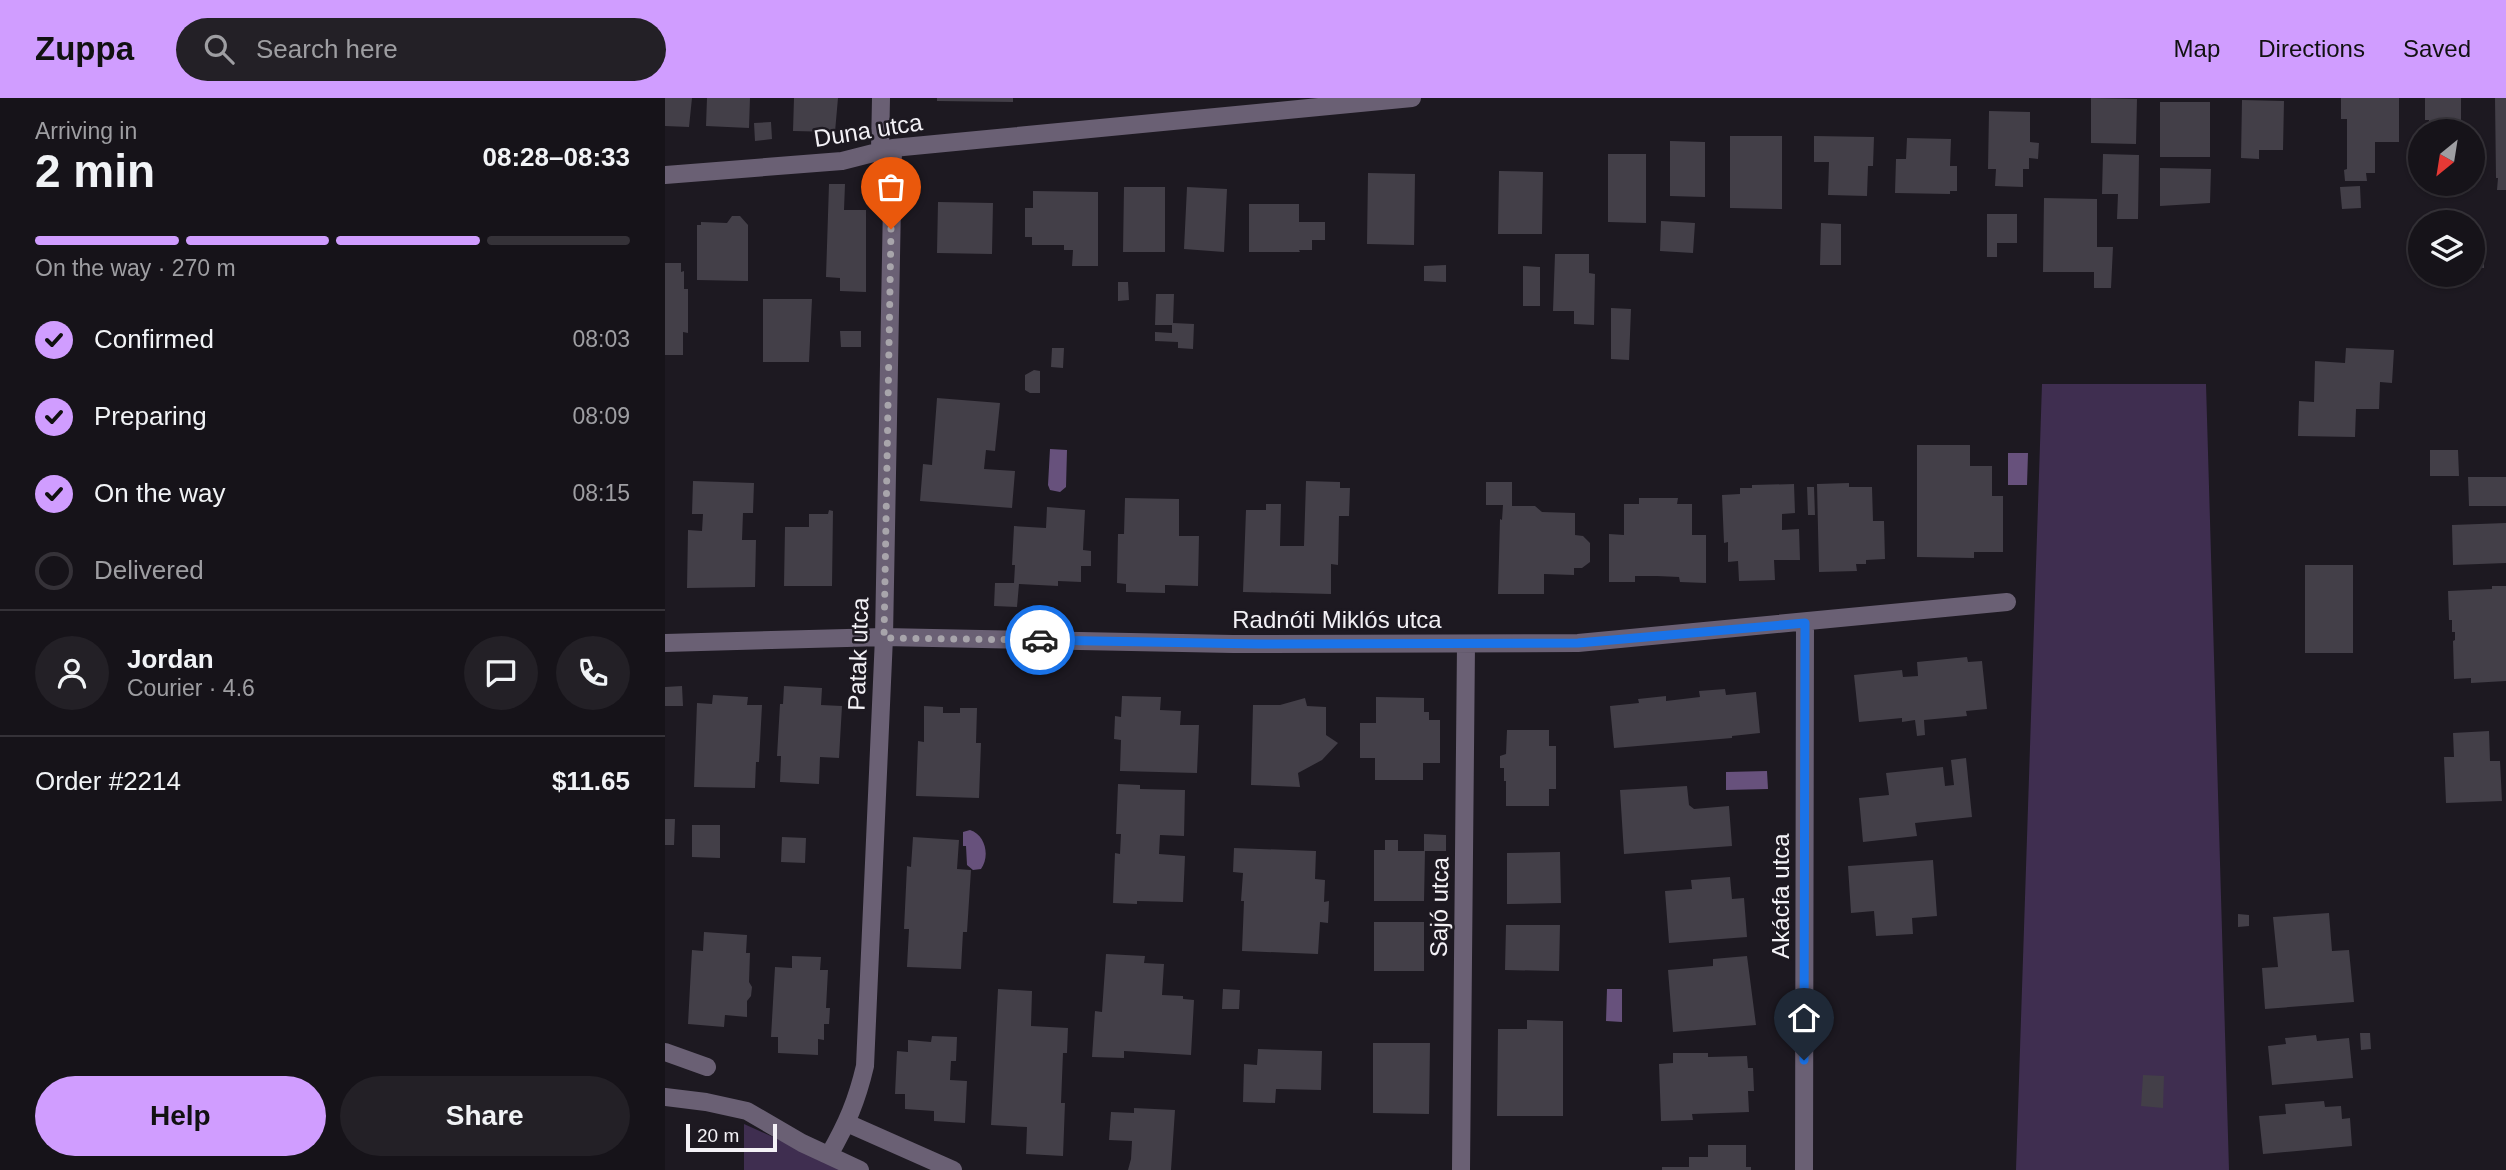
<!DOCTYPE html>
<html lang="en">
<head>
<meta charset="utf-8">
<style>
  :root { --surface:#161319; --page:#232026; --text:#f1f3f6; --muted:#9e9ea2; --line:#353238; --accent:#d09dff }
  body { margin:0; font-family:Arial,sans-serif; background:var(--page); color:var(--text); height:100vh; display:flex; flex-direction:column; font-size:26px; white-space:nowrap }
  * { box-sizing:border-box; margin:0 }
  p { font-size:23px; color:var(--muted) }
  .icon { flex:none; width:38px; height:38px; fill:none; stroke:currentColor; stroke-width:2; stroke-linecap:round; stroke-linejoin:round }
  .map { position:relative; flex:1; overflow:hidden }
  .side { display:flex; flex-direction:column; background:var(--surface); width:665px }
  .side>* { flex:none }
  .needle { width:46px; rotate:210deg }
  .controls { position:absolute; left:1743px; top:21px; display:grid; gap:14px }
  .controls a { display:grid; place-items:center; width:77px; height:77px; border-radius:50%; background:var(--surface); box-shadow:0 2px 5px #0004,0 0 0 2px var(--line); font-size:35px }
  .scale { position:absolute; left:21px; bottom:18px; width:91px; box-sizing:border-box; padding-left:7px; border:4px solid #f3f1f6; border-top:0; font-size:19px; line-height:24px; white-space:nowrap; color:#f3f1f6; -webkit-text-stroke:5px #1d1921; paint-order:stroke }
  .pin { position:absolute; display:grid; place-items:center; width:60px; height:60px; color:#fff; margin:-72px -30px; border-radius:50% 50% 50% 0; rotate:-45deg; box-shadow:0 0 7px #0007 }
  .pin .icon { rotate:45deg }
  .courier { position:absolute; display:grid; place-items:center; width:70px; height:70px; margin:-35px; border:5px solid #1a73e8; border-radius:50%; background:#fff; color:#222; box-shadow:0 2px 9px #0007 }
  .overview em { font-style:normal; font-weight:800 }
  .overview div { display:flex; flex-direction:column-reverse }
  .overview { display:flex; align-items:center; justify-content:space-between; height:119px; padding:0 35px }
  h1 { font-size:46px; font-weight:800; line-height:52px }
  .bar { display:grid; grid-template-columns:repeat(4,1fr); gap:10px 7px; align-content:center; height:84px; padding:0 35px }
  .bar i { height:9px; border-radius:5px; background:var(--line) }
  .bar .on { background:var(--accent) }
  .bar p { grid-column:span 4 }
  .line { display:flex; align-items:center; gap:18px; padding:0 35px; border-top:2px solid var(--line) }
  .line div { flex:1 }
  .round { display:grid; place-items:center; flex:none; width:74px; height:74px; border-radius:37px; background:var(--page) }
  ol { padding:0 35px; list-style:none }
  li { display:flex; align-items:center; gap:21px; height:77px }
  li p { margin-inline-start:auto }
  li .icon { padding:7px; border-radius:50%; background:var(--accent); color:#111; stroke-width:4 }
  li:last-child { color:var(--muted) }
  li i { width:38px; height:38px; border:4px solid var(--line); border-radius:50% }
  .action { display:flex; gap:14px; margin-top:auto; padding:14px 35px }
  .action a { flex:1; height:80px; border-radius:42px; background:var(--accent); color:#111; font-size:28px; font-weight:800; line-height:80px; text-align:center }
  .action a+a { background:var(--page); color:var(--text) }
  header { display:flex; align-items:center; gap:42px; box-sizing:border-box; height:98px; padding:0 35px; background:var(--accent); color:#111 }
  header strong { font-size:33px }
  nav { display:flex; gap:38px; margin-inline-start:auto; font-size:24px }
  .search { width:490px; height:63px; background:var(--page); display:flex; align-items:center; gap:18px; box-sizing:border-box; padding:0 24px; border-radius:38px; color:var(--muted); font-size:26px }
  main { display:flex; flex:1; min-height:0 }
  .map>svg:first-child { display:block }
  .green { fill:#3f2e50 }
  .water { fill:#67517c }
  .building { fill:#433f48 }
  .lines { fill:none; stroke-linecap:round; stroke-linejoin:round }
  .minor { stroke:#6a6074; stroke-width:18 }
  .done { stroke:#a8a5ab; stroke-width:7; stroke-dasharray:0 12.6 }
  .route { stroke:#1a73e8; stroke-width:9 }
  .labels { text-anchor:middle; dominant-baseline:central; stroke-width:5; stroke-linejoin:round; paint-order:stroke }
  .street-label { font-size:24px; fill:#f3f1f6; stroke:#1d1921 }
</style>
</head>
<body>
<header>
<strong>Zuppa</strong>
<div class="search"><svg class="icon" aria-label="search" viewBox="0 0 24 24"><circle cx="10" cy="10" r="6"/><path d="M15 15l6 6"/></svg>Search here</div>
<nav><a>Map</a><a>Directions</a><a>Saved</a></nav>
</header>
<main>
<section class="side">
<div class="overview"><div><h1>2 min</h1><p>Arriving in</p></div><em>08:28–08:33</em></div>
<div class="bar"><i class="on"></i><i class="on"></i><i class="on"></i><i></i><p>On the way · 270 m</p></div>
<ol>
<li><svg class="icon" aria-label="check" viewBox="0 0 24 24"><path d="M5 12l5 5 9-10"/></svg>Confirmed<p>08:03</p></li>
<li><svg class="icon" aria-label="check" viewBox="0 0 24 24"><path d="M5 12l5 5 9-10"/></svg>Preparing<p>08:09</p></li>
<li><svg class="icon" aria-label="check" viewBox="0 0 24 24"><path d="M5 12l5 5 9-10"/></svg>On the way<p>08:15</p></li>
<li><i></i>Delivered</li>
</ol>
<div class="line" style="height:126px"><a class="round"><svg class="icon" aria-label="person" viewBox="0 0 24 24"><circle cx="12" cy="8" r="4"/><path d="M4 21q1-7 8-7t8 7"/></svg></a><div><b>Jordan</b><p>Courier · 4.6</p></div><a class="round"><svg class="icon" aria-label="chat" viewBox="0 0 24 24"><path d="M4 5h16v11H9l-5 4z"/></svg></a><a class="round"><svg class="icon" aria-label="phone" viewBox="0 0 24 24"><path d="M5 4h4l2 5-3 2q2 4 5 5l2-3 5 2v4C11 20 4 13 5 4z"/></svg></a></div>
<div class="line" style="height:91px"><div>Order #2214</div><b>$11.65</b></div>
<div class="action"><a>Help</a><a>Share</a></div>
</section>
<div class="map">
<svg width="1841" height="1072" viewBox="0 0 1841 1072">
  <rect width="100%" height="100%" fill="#1d1921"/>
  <path class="green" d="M1377 286H1541L1564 1072H1351Z
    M79 1026 181 1072H79Z"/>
  <path class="water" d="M385 351 402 352 401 389 395 394 385 392 383 387Z
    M1343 355H1363L1362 387H1343Z
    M1102 673 1103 691 1061 692V674Z
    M305 732C321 737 325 759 316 771L308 772 302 767 301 748H298V734Z
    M942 891H957V924L941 923Z"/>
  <path class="building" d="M0 0H27L24 29 0 28Z
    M42 0H85L84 30 41 28Z
    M129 0H173L170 34 128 33Z
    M272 0H348V4L272 3Z
    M1426 0 1472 1 1471 46 1426 45Z
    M1676 0H1734V44H1710V75H1701L1702 83H1680L1679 72 1682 71V21H1676Z
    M1760 0H1796V22H1790V33H1764V22H1760Z
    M1830 0H1841V92H1832L1833 80H1831Z
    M1577 2 1619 3 1618 52H1594V61L1576 60Z
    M1495 4H1545V59H1495Z
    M1324 13 1365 14V44L1374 45 1373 61 1364 60V71H1358V89L1330 88 1331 71H1323Z
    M106 24 107 41 90 43 89 25Z
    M1065 38H1117V111L1065 110Z
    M1149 38 1209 39 1208 68H1203L1202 98 1163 97 1164 64H1149Z
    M1242 40 1286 41 1285 68H1292V93H1285V96L1230 95 1231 61H1241Z
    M1005 43 1040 44V99L1005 98Z
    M943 56H981V125L943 124Z
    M1438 56 1474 57 1473 121H1452L1453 96H1437Z
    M1495 70 1546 71 1545 105 1495 108Z
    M834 73 878 74 877 136H833Z
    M703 75 750 76 749 147 702 146Z
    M164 86H180L179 112H201V194L175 193V180L161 179Z
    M1695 88 1696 110 1677 111 1675 89Z
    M459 89H500V154H458Z
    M522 89 562 91 559 154 519 151Z
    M368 93 433 94V168H407L408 152H399V147H367V139H360V110H368Z
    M1379 100 1432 101V149H1448L1446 190H1429V174H1378Z
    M273 104 328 105 327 156 272 155Z
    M584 106H634V124H660V142H647V152H634L635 154H584Z
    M1322 116H1352V145H1332V159H1322Z
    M67 118H75L83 127V183L32 182V127H36V124L62 125Z
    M996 123 1030 125 1028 155 995 153Z
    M1156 125 1176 126V167H1155Z
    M1808 153H1819V170L1808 169Z
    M890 156H924V175L930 176 929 227 909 226V213H888Z
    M0 165H16V174L19 173V191H23V235L18 234V257H0Z
    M781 167V184L759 183V168Z
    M858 168 875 169V208H858Z
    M453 184H463L464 202 453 203Z
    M491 196H509L508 225 529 226 528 251 513 250V244L490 243V234L507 235V227H490Z
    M98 201H147L144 264H98Z
    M946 210 966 211 964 262 946 261Z
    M175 233H196V249H176Z
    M387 250H399L398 270 386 269Z
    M1681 250 1729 252 1727 285 1715 284 1714 311H1691L1690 339 1633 338 1634 303 1649 304 1650 263 1680 265Z
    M369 272 375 273V295H365L360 292V277Z
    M272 300 335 305 330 353 321 352 319 371 350 373 347 410 255 403 258 366 267 367Z
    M1252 347H1305V368H1327V398H1338V454H1309V460L1252 459Z
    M1765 352H1793L1794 378H1765Z
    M1803 379H1841V408H1804Z
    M28 383 89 385 88 415H78L77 442H91L90 489 22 490 23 432 37 433 38 416H27Z
    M641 383 675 384V390H685L684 418H674L673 467 666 466V496L578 494 581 412H601V406H616L615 448H639Z
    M821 384H847V408H870L877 414 910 415V437L918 438 925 445V464L917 470H909V477L879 476V496H833L835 421 837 422 838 407H821Z
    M1184 385V389H1207L1208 423H1219L1220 461 1201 462V466H1191L1192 473 1154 474 1152 386Z
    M1129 386 1130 415 1117 416V432L1134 431 1135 462H1109L1110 482 1074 483 1073 463 1063 464V444L1059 445 1057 397 1075 396V390H1087V387Z
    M1142 389H1149L1150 417H1143Z
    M460 400 514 401V438H534L533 488 500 487V495L461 494V486L452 485 453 436H459Z
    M974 400H1013L1012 406H1027V437H1041V485L1015 484 1014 479 992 478H970V484H944V436L959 437V406H974Z
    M382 409 420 412 418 452 426 453V468H416V484L393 483V488L354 486 352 509 329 508 330 485H349L350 467H347L349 428 381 430Z
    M164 412 168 413 167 488H119L120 429H144V416H163Z
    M1841 425V465L1788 467 1787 427Z
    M1640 467H1688V555H1640Z
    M1827 488H1841V583L1806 585V580L1789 581 1788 543 1790 542V534H1787V522H1784L1783 493 1827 491Z
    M1302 559 1303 564 1317 563 1322 611 1301 613 1302 618 1259 622 1260 637 1252 638 1250 622 1237 624V620L1194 624 1189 577 1237 572 1238 579 1253 578 1252 564Z
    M17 588 18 608H0V589Z
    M119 588 157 590 156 607 177 608 174 660 155 659 154 686 115 684 116 658H112L115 606H118Z
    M1060 591 1061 597 1091 594 1095 635 1067 638V640L949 650 945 608 974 605 973 601 1001 598V603L1035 599 1034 593Z
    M48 597 83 599 82 607H97L94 664H91L90 690 29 689 32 605 47 606Z
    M457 598 496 599 495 612 516 613 515 627H534L532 675 455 673 456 642 449 641 450 618 456 619Z
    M711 599 759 600V614H764V622H775V665H758V682H710V660H695V625H711Z
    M640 600 642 608 661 609V637L673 645 657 662 633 675 635 689 586 687 588 607H615Z
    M259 608 278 609V615H295V610H312L311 645H316L314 700 251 698 253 643 259 644Z
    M842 632H884V648H891V691H884V708H841V683H839V670H835V658L841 656Z
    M1824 633 1825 663H1835L1837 703 1781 705 1779 659H1789L1788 635Z
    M1301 660 1307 719 1250 725 1252 738 1198 744 1194 700 1224 697 1221 675 1278 669 1280 688 1289 687 1286 662Z
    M453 686 475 687V691L520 692 519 738 495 737 494 756 520 758 518 804 472 803V806L448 805 450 755 455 756 456 736H451Z
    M1022 688 1024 707 1029 711 1064 708 1067 748 959 756 955 692Z
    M0 721H10L9 747H0Z
    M27 727H55V760L27 759Z
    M759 736 781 737V753H760L759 803H709V752H720V742H733V753H759Z
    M117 739 141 740 140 765 116 764Z
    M248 739 294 742 292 771 306 772 302 834H298L296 871 242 869 244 831H239L242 768 246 769Z
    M569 750 651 753 650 781 660 782 659 804 664 803 663 825 655 824 653 856 577 853 579 803H576L578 775 568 774Z
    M895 754 896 805 842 806V755Z
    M1268 762 1272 818 1247 820 1248 836 1211 838 1209 813 1186 815 1183 768Z
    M1065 779 1067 801 1079 800 1082 839 1004 845 1000 793 1027 791 1026 782Z
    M1664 815 1667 853 1684 852 1689 904 1600 911 1597 870 1613 869 1608 819Z
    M1573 816 1584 817V828L1573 829Z
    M709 824H759V873H709Z
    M841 827H895L894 873 840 872Z
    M39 834 82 837 81 855H85L84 884 87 889 86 898 82 903V919L60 917 59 929 23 926 27 852 38 853Z
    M441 856 480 858 479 865 499 866 497 897 518 898V901L529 902 526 957 459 953V960L427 959 430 913 437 914Z
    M127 858 156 859 155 872H163L161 910H165L164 926H159V942L153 941V957L113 955V939H106L110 869 127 870Z
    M1082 858 1091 927 1008 934 1003 872 1048 868V861Z
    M333 891 367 893 366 928 403 930 402 955H398L396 1005H400L398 1058 361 1056 362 1029 326 1027Z
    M558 891 575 892 574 911H557Z
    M862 922 898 923V1018H832L833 931H862Z
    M1695 935H1705L1706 951 1696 952Z
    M1651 937 1652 943 1684 940 1688 980 1607 987 1603 948 1621 946 1620 940Z
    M267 938 292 939 291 963H286L285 982 302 983 300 1025 269 1023V1013L240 1011V996H230L232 953 243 954V942L266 944Z
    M708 945H765L764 1016 708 1015Z
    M593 951 657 953 656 992 611 991 610 1005 578 1004 579 966 592 967Z
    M1008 955H1043V959L1082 958 1083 970H1088L1089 993H1083L1084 1014 1027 1016 1028 1022 996 1023 994 966 1008 965Z
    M1478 977 1499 978 1498 1010 1476 1008Z
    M1659 1003 1660 1009 1676 1008 1677 1021 1685 1020 1687 1048 1598 1056 1594 1018 1621 1016 1620 1006Z
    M469 1010 510 1012 506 1072H463L466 1061 467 1043 444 1042 446 1014 469 1015Z
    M1043 1047H1081V1069H1086V1072H997V1069H1024V1059H1043Z"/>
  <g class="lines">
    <path class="minor" d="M215 52 216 0
      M0 77 177 63 228 50 747 0
      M0 545 219 539 568 546 913 545 1342 504
      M0 954 42 969
      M0 999 41 1004 82 1013 137 1045 195 1072
      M182 1025 288 1072
      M164 1057C182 1026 192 1002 200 968L219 539 228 50
      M796 1072 801 546
      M1139 1072 1140 525"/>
  </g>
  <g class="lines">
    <path class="done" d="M226 131 219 540 375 542"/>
    <path class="route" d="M375 542 594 546 913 545 1140 525 1139 962"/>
  </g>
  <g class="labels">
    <g class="street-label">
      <text transform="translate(203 32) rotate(-9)">Duna utca</text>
      <text x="672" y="521">Radnóti Miklós utca</text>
      <text transform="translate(193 556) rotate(-88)">Patak utca</text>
      <text transform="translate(1115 798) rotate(-90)">Akácfa utca</text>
      <text transform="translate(774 809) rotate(-89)">Sajó utca</text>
    </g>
  </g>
</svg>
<div class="controls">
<a><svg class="needle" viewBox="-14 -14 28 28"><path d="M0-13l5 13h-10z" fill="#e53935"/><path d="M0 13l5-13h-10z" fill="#9e9ea2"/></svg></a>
<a><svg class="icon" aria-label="layers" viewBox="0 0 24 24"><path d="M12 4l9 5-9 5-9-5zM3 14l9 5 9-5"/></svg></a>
</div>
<div class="scale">20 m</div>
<div class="pin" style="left:226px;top:131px;background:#ea580c"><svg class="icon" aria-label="bag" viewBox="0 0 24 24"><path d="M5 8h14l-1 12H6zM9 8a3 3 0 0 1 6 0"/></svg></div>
<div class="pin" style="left:1139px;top:962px;background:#1f2937"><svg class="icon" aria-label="home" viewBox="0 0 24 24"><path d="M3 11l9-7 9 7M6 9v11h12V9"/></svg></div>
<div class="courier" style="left:375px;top:542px"><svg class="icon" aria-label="car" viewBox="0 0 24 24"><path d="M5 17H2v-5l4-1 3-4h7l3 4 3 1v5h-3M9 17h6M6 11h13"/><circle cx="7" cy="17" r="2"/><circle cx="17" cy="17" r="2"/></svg></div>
</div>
</main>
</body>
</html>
